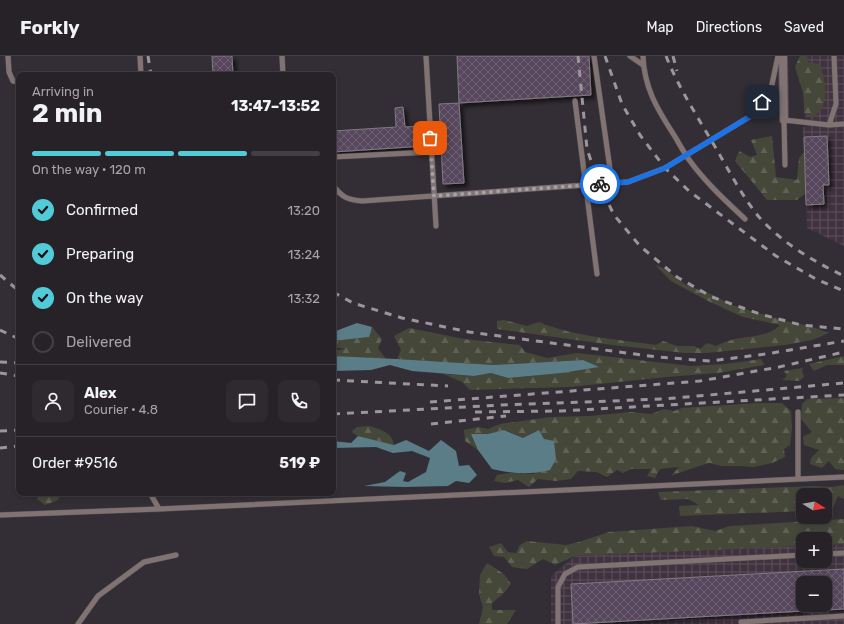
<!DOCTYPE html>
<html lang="en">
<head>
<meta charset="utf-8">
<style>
  :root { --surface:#262228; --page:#2e2a30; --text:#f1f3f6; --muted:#a4a4a8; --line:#423f45; --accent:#52cbd9 }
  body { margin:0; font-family:Rubik,sans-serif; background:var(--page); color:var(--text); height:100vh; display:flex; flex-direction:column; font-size:15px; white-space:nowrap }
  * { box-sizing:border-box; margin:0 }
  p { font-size:13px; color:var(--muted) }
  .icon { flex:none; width:22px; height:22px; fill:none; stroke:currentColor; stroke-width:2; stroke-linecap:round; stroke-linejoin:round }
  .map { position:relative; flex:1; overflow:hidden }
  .sheet { position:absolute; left:16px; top:16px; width:320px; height:424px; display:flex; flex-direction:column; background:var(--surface); border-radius:8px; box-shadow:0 2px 6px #0003,0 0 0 1px var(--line) }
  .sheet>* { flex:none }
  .needle { width:26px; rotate:101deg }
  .controls { position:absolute; left:796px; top:432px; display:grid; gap:8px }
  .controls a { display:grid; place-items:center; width:36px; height:36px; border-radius:8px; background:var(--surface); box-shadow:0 2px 6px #0003,0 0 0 1px var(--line); font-size:20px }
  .pin { position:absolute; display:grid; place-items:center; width:34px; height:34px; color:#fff; margin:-17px; border-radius:8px; box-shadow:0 2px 6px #0006 }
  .courier { position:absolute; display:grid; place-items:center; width:40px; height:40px; margin:-20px; border:3px solid #1a73e8; border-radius:50%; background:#fff; color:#222; box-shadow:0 1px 5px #0007 }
  .headline em { font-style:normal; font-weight:700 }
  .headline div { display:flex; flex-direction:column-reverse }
  .headline { display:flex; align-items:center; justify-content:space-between; height:68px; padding:0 16px }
  h1 { font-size:26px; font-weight:700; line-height:30px }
  .bar { display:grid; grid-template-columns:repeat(4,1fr); gap:6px 4px; align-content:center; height:48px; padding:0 16px }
  .bar i { height:5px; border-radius:3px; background:var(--line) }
  .bar .selected { background:var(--accent) }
  .bar p { grid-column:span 4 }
  .line { display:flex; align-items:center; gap:10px; padding:0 16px; border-top:1px solid var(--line) }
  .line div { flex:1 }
  .round { display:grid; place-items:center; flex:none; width:42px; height:42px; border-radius:8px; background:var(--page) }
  ol { padding:0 16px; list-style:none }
  li { display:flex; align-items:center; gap:12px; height:44px }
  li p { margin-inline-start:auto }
  li .icon { padding:4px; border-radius:50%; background:var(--accent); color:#111; stroke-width:4 }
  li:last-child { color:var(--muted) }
  li i { width:22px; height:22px; border:2px solid var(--line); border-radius:50% }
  header { display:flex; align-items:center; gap:24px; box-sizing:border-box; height:56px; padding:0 20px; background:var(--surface); border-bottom:1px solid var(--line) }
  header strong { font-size:19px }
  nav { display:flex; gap:22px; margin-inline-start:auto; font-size:14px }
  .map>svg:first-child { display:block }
  .industrial { fill:url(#industrial-grid); fill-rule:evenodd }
  .forest { fill:url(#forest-firs) }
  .water { fill:#5b7d87 }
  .building { fill:url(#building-cross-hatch); stroke:#807b82; filter:url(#shadow) }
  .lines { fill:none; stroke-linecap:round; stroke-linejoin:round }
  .lane-casing { stroke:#4f4b51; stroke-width:6 }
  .street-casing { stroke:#4f4b51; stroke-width:10 }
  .lane { stroke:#827373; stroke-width:5 }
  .street { stroke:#827373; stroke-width:8 }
  .rail { stroke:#9a969c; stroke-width:3; stroke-dasharray:7 7; stroke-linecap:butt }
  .done { stroke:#a5a2a7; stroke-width:4; stroke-dasharray:0 7.2 }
  .route { stroke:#1a73e8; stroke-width:5 }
</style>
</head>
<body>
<header>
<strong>Forkly</strong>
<nav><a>Map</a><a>Directions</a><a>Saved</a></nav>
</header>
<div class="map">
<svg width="844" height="568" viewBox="0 0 844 568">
  <defs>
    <pattern id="industrial-grid" width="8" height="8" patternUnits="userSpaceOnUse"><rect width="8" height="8" fill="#41323f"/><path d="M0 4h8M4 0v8" fill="none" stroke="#5c4f5b"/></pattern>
    <pattern id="forest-firs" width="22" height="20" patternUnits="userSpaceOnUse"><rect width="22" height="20" fill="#454839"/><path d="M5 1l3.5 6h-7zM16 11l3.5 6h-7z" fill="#606256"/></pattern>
    <pattern id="building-cross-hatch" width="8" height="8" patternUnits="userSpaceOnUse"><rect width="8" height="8" fill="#57475d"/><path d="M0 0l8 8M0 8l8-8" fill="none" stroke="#6f6174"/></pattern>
    <filter id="shadow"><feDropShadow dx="3.5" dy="3.5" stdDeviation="2" flood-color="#0009"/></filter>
  </defs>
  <rect width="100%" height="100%" fill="#332e35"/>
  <path class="industrial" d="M800 0H844V190L807 172 803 71H806Z
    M844 488V568H551V520L575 500 803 490V505H825V489ZM803 527H825V549H803Z"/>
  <path class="forest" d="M800 0H807L808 6 820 8C824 21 829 39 822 52 820 56 816 59 813 61L804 57V40L795 11Z
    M772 80 776 121 797 124 799 102 804 96 806 137 797 144H767L735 105 739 95 750 101 757 99 751 84Z
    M655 209 663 212 686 229 713 239 732 249 785 265 810 270 829 277 812 284 785 289 706 297H685L612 289 497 273V265L504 264 527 270 539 266C575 281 617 283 656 289L663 285 677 290H694L700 293 707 287 716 290C720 288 724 286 728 285 745 279 766 283 780 269L743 261 708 245 671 225Z
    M372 271 382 283 378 292 386 303 333 300V295L346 293 333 291V285L368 281Z
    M409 272 464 283 520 289 525 296 547 302 577 297 691 310 725 308 761 303 764 309 718 317 667 321 570 331 470 334 462 326 443 318 474 320 491 317 508 322 562 317 598 311 583 304 494 309 397 303 401 294 394 280Z
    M844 300V309H827L814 315 809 308Z
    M803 312 802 315 804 321 799 325 782 324 787 320 784 315Z
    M844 342V414L835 413 829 405 822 412 810 408 811 402 819 394 804 389 803 381 812 376 801 363 802 348 807 343Z
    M758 347H782L791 355 792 372 790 389 784 393 785 401 772 407 754 411 740 410H722L709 407 690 413 671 420 679 411 660 413 655 422 647 420 651 413H631L623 417 617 414 607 421 597 416 578 415 571 423 556 425 538 423 529 431 518 424 505 427 494 425 497 419 509 417 534 418 544 383 539 374 523 382 505 374 488 378H471L478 394 465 385 464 374 478 371 488 373 500 368 550 361 590 360 630 356 651 358 664 353 674 355 682 352Z
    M370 370C381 374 392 376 394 389L358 380 351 376 357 371Z
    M844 429V443L838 440 832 454H825V439H803V455L680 460 679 450 699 449 688 443 661 444 658 436 813 430 833 431Z
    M39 437H62V439L56 445 45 449 37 443Z
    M844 463V488L825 489V483H803V490L575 500 555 509 543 503 527 513 512 511 504 501 494 500 489 491 501 487 508 496 516 497 520 489 527 485 566 489 579 486 609 476 692 470 715 475 730 470Z
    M487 507 504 518 511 528 504 537 492 547V554H516L507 568H479L483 552 479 538 480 519Z"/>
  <path class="water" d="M357 267 372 271 369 281 333 285V276Z
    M333 300 397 303 494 309 583 304 599 311 562 317 508 322 491 317 474 320 412 315 390 309 371 314 333 315Z
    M504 374 523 382 539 374 544 383 554 385 556 403 550 414C529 419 514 418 492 413L478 394 471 378H488Z
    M358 380 394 389 406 384 429 395 441 384 456 395 459 410 469 409 477 419 469 427 456 425 448 430 405 431 364 430 385 426 400 415 406 417 403 425 408 426 426 416 430 402 412 395 393 397 376 391 333 392V385L351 387Z
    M224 437H291L279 440 229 439Z"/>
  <path class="building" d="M212 0H232L233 19H213Z
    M457 0H589L591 39 459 47Z
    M459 47 464 127 443 128 439 48Z
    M403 51 405 71 424 70 425 90 333 96V75L396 71 395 52Z
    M827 80 829 129H823L824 148 806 149 804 81Z
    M844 513V553L825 554V527H803V555L573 568 571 528Z"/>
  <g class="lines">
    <g class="lane-casing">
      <path id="lane" d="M8 0 9 16 13 25 19 26
        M140 0 141 19
        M282 0 283 19
        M426 0 436 170
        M594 0 612 127
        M630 0 643 9
        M643 0C644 31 657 53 674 79 679 87 684 97 690 105 706 127 726 145 745 163
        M575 45 597 218
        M829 69 836 48 834 0
        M333 101 431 96
        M785 109 784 64 829 69 844 68
        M333 129C341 141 348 144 362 145L628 126 665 112 754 58 771 33 778 0
        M798 356V423
        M150 437 159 453
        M0 459 159 453 844 421
        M825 498 844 497
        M741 566 844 560
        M78 568 98 540 144 506 176 499
        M558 568V531L565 518 578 511 803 499"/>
    </g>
    <g class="street-casing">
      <path id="street" d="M783 0 784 64"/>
    </g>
    <use href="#lane" class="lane"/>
    <use href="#street" class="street"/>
    <path class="rail" d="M148 0 151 19
      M578 0 587 93 599 128 614 159 640 190 677 221 712 241 760 258 801 269 844 273
      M605 0 622 48 640 79 665 112 689 135 776 200 816 223 844 235
      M666 0C679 33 699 63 717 94 729 115 744 143 759 161 782 187 813 205 844 220
      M673 0 677 15
      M0 219 19 235
      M333 236 353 247 402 262 469 276 657 301 710 305 766 298 844 285
      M0 274 19 283
      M0 306 19 307
      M0 317 19 320
      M333 324 448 330
      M430 346 700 325 779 311 844 296
      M475 356 561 355 844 339
      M333 358 501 349 664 343 844 327
      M431 368 506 360
      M0 375 19 374
      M0 392 19 390"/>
  </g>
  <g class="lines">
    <path class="done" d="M430 82 434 140 600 128"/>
    <path class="route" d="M600 128 628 126 665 112 754 58 762 46"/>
  </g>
</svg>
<div class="controls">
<a><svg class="needle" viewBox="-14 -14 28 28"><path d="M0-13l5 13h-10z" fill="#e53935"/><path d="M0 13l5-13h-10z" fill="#a4a4a8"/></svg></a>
<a>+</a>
<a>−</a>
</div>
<div class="pin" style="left:430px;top:82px;background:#ea580c"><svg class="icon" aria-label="bag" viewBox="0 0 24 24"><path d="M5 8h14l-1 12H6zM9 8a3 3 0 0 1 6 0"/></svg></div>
<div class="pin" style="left:762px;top:46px;background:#1f2937"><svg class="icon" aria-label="home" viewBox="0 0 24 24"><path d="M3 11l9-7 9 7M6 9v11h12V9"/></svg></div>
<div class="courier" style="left:600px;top:128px"><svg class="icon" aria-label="bike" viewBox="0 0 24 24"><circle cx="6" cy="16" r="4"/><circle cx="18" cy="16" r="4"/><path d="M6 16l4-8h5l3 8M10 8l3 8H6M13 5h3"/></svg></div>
<section class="sheet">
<div class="headline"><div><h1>2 min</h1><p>Arriving in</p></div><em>13:47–13:52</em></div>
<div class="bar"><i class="selected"></i><i class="selected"></i><i class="selected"></i><i></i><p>On the way · 120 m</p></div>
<ol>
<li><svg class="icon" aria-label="check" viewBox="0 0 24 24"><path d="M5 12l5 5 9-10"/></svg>Confirmed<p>13:20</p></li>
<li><svg class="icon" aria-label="check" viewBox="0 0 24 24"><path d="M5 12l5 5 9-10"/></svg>Preparing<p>13:24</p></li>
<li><svg class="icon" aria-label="check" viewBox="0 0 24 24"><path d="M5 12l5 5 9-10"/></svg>On the way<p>13:32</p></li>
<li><i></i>Delivered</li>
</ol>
<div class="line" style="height:72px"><a class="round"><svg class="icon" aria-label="person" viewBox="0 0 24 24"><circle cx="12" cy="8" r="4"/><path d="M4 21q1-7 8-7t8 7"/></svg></a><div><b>Alex</b><p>Courier · 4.8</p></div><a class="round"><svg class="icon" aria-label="chat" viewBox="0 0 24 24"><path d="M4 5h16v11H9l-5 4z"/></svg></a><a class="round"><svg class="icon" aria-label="phone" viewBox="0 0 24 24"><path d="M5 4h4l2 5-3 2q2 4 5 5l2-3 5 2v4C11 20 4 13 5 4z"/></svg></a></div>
<div class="line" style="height:52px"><div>Order #9516</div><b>519 ₽</b></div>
</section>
</div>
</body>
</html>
